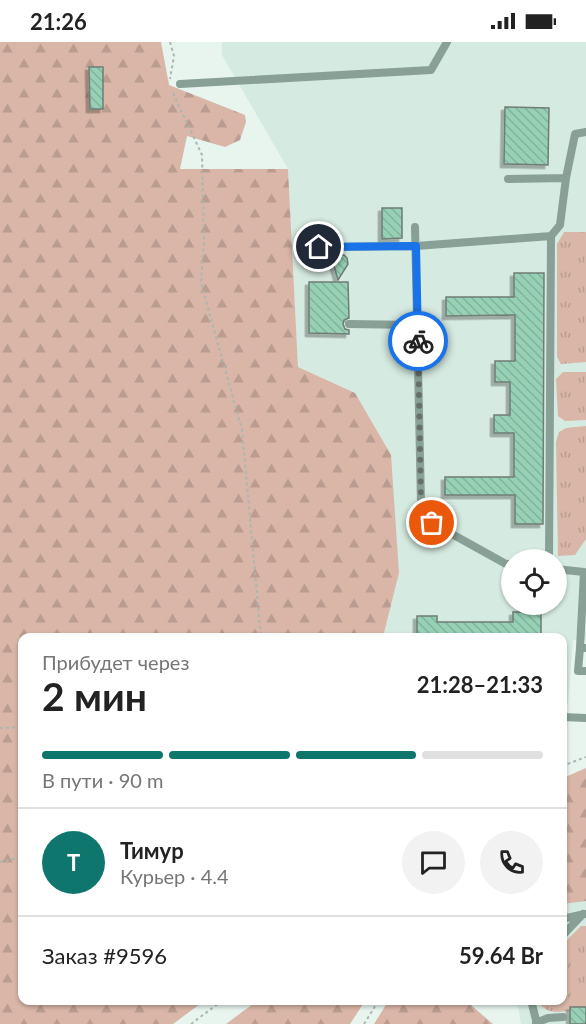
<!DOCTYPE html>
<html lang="ru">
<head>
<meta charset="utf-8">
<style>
  :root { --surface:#fff; --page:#f2f2f2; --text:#222; --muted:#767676; --line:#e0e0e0; --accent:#0f766e }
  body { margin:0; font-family:Lato,sans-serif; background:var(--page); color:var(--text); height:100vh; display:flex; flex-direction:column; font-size:22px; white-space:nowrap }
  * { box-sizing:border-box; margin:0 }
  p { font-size:20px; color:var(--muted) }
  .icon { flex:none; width:33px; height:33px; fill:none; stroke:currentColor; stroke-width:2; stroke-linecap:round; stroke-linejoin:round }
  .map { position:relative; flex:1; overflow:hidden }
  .panel { position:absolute; left:18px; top:591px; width:549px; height:372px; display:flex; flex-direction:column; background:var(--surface); border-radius:12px; box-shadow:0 2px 4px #0004 }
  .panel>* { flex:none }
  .buttons { position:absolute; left:501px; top:507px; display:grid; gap:12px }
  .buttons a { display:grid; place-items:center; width:66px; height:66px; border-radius:50%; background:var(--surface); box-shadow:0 2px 4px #0004; font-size:30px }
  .pin { position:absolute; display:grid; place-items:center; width:51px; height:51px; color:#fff; margin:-26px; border:3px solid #fff; border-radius:50%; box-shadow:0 2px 6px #0007 }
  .courier { position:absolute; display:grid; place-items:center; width:60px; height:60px; margin:-30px; border:4px solid #1a73e8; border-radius:50%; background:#fff; color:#222; box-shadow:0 2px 8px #0007 }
  .overview em { font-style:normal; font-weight:700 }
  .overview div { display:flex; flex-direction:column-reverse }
  .overview { display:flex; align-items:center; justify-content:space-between; height:102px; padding:0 24px }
  h1 { font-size:39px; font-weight:700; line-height:45px }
  .bar { display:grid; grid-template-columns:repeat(4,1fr); gap:9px 6px; align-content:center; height:72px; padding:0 24px }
  .bar i { height:8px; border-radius:4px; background:var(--line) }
  .bar .active { background:var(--accent) }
  .bar p { grid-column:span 4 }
  .line { display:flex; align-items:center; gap:15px; padding:0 24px; border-top:2px solid var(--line) }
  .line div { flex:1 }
  .round { display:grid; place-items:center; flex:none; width:63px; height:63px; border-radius:32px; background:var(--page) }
  .status { display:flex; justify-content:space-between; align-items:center; height:42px; padding:0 30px; background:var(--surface); direction:ltr }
  .status svg { height:16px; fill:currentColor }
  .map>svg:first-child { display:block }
  .built { fill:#d5eae0; fill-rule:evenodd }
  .grass { fill:url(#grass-tufts) }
  .forest { fill:url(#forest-firs) }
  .building { fill:url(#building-back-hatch); stroke:#707c76; stroke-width:1.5; filter:url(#shadow) }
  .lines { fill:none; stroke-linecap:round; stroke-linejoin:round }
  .path { stroke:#abb6b1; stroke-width:2; stroke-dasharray:3 3; stroke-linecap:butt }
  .service { stroke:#88a095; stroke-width:8 }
  .done { stroke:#676f6b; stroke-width:6; stroke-dasharray:0 10.8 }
  .route { stroke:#1a73e8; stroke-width:8 }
</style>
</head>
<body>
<div class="status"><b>21:26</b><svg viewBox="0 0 49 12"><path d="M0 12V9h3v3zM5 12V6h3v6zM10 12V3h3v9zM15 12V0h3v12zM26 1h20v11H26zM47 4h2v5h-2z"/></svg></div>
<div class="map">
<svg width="586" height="982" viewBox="0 0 586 982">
  <defs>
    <pattern id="grass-tufts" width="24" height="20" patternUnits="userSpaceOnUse" patternTransform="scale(1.5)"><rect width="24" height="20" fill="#d9b6a7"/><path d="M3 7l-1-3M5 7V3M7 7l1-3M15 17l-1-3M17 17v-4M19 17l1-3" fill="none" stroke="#ba9c90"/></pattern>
    <pattern id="forest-firs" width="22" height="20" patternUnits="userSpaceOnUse" patternTransform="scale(1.5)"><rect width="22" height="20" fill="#d9b6a7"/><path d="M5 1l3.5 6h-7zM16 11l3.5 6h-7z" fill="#ba9c90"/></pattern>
    <pattern id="building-back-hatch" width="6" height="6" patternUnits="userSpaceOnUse" patternTransform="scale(1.5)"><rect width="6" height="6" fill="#96d1b6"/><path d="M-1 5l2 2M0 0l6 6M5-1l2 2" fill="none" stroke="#81b39c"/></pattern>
    <filter id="shadow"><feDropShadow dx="-3.5" dy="3.5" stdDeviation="0" flood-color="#0004"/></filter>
  </defs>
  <rect width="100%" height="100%" fill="#e7f5ee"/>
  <path class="built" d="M222 0H586V598H573L568 662H563L562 596 383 595 399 531 355 351 298 325 288 127 222 13ZM512 518H556V562H512Z
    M586 859V982H521L517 959 562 958 563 862Z"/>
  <path class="grass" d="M564 190H586V320L561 322 557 315V202Z
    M563 330H586V378L565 379 558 374 556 337Z
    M586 384V497L575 513 558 514 556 400 559 390 566 386Z
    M581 884H586V965H570V969C553 970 548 972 537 959L562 958 563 902Z"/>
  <path class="forest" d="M0 0H161L169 43 245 73 246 80 240 98 225 105 187 94 180 127H288L298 325 355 351 391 413 399 531 383 595 22 596V958L204 959 173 982H0Z
    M586 726V859L563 862V736Z
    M389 958 473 959 472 964 493 982H374Z
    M257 959V958L365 959 350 982H226Z"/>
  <path class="building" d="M89 25H103V67H90Z
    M505 65 549 66 548 123 504 122Z
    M382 166H402V196L382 197Z
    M344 213 347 216 348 222 338 238 334 224 333 214Z
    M514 231H544L543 482H515V453H445V435H514V391H494V373H510V340H495V319H515V273L446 274V255H514Z
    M309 240H348L349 276 344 278 343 282 345 287 349 288V292L309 291Z
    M513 570H541V596H417V574H437V580H513Z
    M570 965H586V982H570Z"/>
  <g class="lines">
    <path class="path" d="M170 0 174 14 170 37
      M173 51 202 113 204 199 201 241 242 388 261 596
      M0 686 22 685
      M562 724 586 715
      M0 820 22 815
      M191 982 223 958
      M364 982 379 958"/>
    <path class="service" d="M180 42 431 28 447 0
      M508 137 566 136
      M415 185 421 461 432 481 506 522H512
      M316 224 319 205 416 204 551 194
      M349 282 417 283
      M549 518 551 194 560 183 566 136 575 92 586 90
      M556 527 584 530 580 606H586
      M580 606 578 629H586
      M562 675 586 676
      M562 877 585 872
      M562 894 583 872
      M531 958 537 982
      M536 981 548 976 563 975"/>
  </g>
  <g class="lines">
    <path class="done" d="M418 299 421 461 432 481"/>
    <path class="route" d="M319 205 416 204 418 299"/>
  </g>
</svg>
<div class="buttons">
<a><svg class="icon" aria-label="locate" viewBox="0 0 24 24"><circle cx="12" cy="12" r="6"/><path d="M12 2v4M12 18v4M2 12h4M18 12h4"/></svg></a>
</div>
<div class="pin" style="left:432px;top:481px;background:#ea580c"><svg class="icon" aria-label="bag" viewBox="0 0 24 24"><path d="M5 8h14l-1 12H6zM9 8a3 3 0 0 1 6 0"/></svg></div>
<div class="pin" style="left:319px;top:205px;background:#1f2937"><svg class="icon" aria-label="home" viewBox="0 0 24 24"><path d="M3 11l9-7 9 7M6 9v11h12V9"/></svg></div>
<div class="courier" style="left:418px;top:299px"><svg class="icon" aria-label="bike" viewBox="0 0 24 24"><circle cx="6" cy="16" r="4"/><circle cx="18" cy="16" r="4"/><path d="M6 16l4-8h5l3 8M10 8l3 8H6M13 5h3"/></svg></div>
<section class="panel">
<div class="overview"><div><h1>2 мин</h1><p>Прибудет через</p></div><em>21:28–21:33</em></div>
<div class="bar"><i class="active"></i><i class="active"></i><i class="active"></i><i></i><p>В пути · 90 m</p></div>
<div class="line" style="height:108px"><b class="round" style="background:var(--accent);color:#fff">Т</b><div><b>Тимур</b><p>Курьер · 4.4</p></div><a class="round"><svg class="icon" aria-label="chat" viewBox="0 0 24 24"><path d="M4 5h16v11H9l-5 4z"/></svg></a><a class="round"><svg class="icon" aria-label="phone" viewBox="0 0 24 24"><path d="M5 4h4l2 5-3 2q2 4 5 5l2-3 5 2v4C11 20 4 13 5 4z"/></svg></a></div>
<div class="line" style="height:78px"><div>Заказ #9596</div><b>59.64 Br</b></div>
</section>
</div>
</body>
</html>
